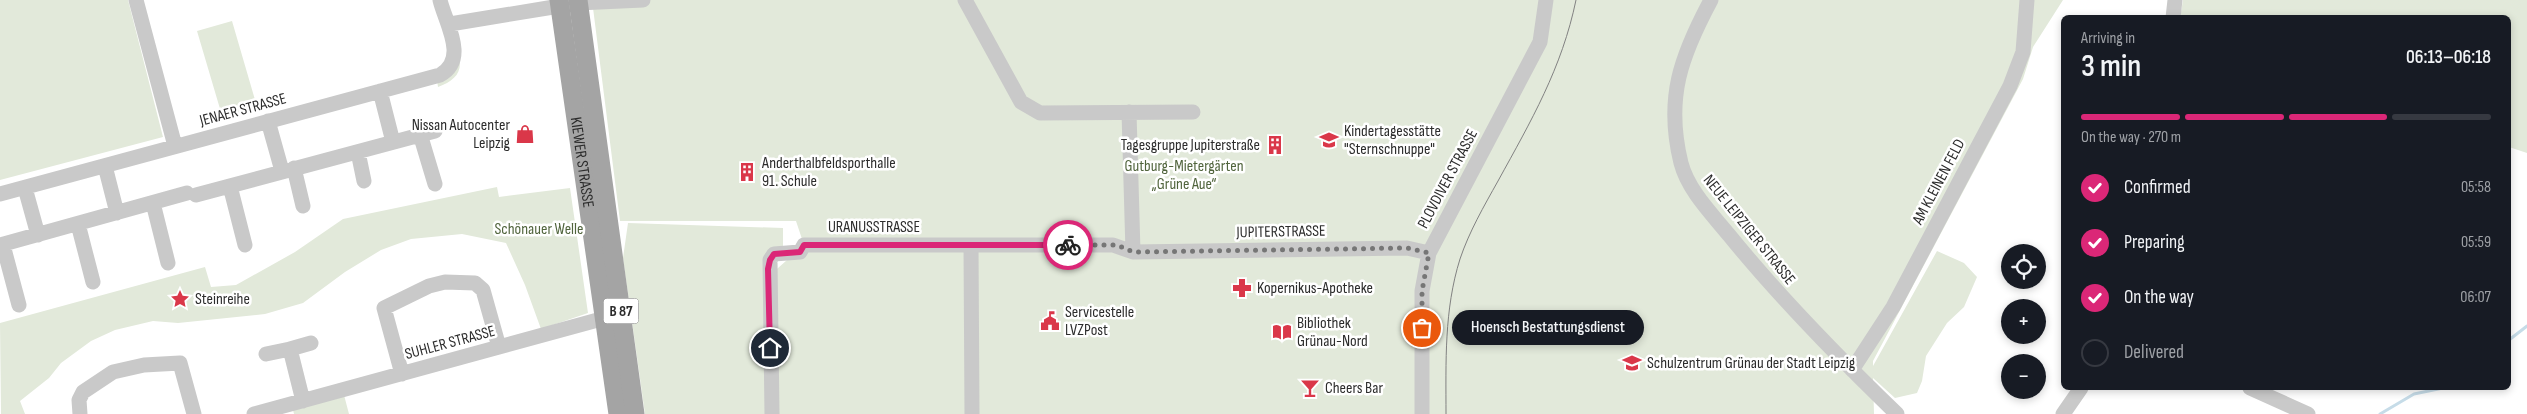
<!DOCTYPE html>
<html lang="en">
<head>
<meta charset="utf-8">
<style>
  :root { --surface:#171b24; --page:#242831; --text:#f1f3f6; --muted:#9ea1a6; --line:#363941; --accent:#db2777 }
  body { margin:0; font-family:"Sofia Sans Condensed",sans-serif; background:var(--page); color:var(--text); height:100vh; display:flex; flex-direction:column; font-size:19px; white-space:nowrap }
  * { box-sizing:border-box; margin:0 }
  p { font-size:16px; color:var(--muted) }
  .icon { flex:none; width:28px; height:28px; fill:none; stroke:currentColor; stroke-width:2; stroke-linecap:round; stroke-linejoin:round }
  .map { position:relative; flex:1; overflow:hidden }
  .drawer { position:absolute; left:2061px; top:15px; width:450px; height:375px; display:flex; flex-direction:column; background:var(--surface); border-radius:8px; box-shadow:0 2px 8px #0003 }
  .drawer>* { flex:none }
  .controls { position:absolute; left:2001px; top:244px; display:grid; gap:10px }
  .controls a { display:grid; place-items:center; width:45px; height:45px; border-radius:50%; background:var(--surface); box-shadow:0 2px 8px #0003; font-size:25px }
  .pin { position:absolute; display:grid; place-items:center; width:42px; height:42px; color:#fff; margin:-21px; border:2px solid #fff; border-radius:50%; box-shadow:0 1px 5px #0007 }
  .courier { position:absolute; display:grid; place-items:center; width:50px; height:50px; margin:-25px; border:4px solid #db2777; border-radius:50%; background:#fff; color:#222; box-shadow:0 1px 6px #0007 }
  .bubble { position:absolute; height:35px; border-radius:18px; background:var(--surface); box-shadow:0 2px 8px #0003; font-size:16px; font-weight:600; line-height:35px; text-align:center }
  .overview em { font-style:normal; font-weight:600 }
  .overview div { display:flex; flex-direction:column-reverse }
  .overview { display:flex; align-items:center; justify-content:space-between; height:85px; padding:0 20px }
  h1 { font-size:32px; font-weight:600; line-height:38px }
  .bar { display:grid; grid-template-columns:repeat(4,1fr); gap:8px 5px; align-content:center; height:60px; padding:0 20px }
  .bar i { height:6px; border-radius:4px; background:var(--line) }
  .bar .current { background:var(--accent) }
  .bar p { grid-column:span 4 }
  ol { padding:0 20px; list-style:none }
  li { display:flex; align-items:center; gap:15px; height:55px }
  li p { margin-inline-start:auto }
  li .icon { padding:5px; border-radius:50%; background:var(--accent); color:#fff; stroke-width:4 }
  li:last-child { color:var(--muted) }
  li i { width:28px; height:28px; border:2px solid var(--line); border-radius:50% }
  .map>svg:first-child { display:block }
  .green { fill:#e2e9da }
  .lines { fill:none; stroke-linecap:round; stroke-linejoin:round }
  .stream { stroke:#c6dce8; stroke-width:3 }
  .minor { stroke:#c9c9c9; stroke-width:15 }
  .major { stroke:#a4a4a4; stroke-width:19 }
  .tram { stroke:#818181; stroke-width:1 }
  .done { stroke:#767676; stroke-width:5; stroke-dasharray:0 9 }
  .route { stroke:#db2777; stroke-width:6 }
  .labels { text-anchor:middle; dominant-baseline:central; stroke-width:5; stroke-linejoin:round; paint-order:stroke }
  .shield { fill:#fff; stroke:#6b6b6b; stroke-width:1 }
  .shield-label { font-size:15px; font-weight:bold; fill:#2c2c2c }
  .street-label { font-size:16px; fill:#2c2c2c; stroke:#fff }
  .poi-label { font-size:16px; fill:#2c2c2c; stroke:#fff; text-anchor:start }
  .park-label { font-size:16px; fill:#50643c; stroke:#fff }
</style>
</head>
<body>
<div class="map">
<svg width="2527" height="414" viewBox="0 0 2527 414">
  <rect width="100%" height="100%" fill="#fff"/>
  <path class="green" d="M0 0H128L163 137 0 180Z
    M592 0H2063L2033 47 2023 79 1873 361V366L1937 251 1964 263 1977 277 1964 307 1947 323 1926 356 1922 381 1917 393 1895 398 1873 378 1874 414H772L769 276 804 245 796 221H620Z
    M2183 0H2527V153L2509 147V18H2180Z
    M232 21 258 110 223 119 197 31Z
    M459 56C463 73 454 81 438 87L437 80Z
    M497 187 499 197 570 188 588 313 541 329 525 285 506 243 462 234 411 239 381 250 345 272 303 303 265 314 178 323 153 321 115 330 91 341 61 363 49 378 20 401 25 414H1L0 323 205 267 211 287 236 285 295 252 343 219Z
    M628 223 783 228V250L770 253 767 414H645L623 258Z
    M344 395 349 414H294L293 410Z"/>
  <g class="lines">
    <path class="stream" d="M2509 340 2527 326
      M2380 414 2414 394 2443 388"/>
    <path class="minor" d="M136 0 175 146
      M965 0 1021 102 1040 113 1193 112
      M1711 0C1681 56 1665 98 1681 163 1688 190 1711 213 1729 235 1781 299 1837 356 1897 414
      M2173 18 2175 0
      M450 24 578 3 643 0
      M380 91 393 142
      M1129 112 1133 252
      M268 121 282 171
      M420 134 435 184
      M358 152 364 181
      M105 166 117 213
      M294 168 303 206
      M230 186 245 245
      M25 188 38 235
      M0 194 440 75C469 59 445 22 440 0
      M196 195 435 131
      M153 203 168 263
      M78 224 93 282
      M0 245 187 193
      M3 245 19 305
      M971 245 972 414
      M266 354 290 349
      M1852 370 1893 307 2010 86 2023 52 2027 0
      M402 374 384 308 429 286 445 282 475 283 483 290 499 347
      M2250 388 2308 414
      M303 401 290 349 311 343
      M80 414 79 400 83 392 113 372 144 365 180 363 194 414
      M254 414 605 318
      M772 414 770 260 774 254 800 252 804 245H1113L1133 252 1407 248 1429 253
      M1422 414V291L1429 253 1540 42 1546 0
      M2063 414 2081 388"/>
    <g class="major">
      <path id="s1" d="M559 0 618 414"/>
      <path d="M578 0 635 414"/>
    </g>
    <path class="tram" d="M1446 414C1446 362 1444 310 1460 259 1469 232 1484 206 1498 181 1531 121 1562 68 1576 0"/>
  </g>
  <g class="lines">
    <path class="done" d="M1068 245H1117L1133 252 1407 248 1429 253 1422 291V328"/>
    <path class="route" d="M770 348 768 269 770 260 774 254 800 252 804 245H1068"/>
  </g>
  <defs>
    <g id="shop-bare" transform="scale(1.5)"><path d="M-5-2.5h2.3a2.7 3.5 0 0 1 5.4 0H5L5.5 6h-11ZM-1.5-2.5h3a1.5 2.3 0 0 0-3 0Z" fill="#da3749" stroke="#fff" stroke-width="2.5" paint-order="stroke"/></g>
    <g id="school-bare" transform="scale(1.5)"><path d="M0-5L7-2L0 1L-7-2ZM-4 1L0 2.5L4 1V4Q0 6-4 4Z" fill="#da3749" stroke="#fff" stroke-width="2.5" paint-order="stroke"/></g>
    <g id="building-bare" transform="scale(1.5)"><path d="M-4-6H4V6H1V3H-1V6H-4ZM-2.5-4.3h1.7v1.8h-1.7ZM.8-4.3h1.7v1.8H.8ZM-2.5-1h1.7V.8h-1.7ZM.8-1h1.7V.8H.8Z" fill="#da3749" stroke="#fff" stroke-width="2.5" paint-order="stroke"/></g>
    <g id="pharmacy-bare" transform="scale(1.5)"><path d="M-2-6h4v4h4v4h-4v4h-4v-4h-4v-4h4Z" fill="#da3749" stroke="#fff" stroke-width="2.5" paint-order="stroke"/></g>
    <g id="sight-bare" transform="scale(1.5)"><path d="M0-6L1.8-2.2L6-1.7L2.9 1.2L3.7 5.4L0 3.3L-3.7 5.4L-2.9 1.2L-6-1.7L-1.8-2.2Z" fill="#da3749" stroke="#fff" stroke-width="2.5" paint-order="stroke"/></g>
    <g id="civic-bare" transform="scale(1.5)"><path d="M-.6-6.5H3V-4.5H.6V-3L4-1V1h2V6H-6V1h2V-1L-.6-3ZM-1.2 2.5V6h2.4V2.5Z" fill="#da3749" stroke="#fff" stroke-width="2.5" paint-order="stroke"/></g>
    <g id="library-bare" transform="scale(1.5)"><path d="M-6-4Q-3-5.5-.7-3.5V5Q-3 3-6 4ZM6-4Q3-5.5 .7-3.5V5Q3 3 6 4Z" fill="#da3749" stroke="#fff" stroke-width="2.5" paint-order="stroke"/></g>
    <g id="bar-bare" transform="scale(1.5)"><path d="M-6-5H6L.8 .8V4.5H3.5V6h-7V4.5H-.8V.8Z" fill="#da3749" stroke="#fff" stroke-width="2.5" paint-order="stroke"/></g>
  </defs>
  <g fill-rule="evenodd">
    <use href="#shop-bare" x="525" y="134"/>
    <use href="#school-bare" x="1329" y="140"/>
    <use href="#building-bare" x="1275" y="145"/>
    <use href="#building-bare" x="747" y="172"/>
    <use href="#pharmacy-bare" x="1242" y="288"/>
    <use href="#sight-bare" x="180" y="299"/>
    <use href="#civic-bare" x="1050" y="321"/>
    <use href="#library-bare" x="1282" y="332"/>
    <use href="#school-bare" x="1632" y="363"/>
    <use href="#bar-bare" x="1310" y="388"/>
  </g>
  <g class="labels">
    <rect class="shield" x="603.5" y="298.5" width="35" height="25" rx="4"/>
    <g class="shield-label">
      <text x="621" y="311">B 87</text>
    </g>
    <g class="street-label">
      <text transform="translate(243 110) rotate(-15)">JENAER STRASSE</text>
      <text stroke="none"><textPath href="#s1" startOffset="164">KIEWER STRASSE</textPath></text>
      <text transform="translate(1448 179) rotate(-62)">PLOVDIVER STRASSE</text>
      <text transform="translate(1939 182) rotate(-62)">AM KLEINEN FELD</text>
      <text x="874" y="227">URANUSSTRASSE</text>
      <text transform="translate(1749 230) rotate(51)">NEUE LEIPZIGER STRASSE</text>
      <text transform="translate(1281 232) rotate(-1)">JUPITERSTRASSE</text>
      <text transform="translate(450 343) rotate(-15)">SUHLER STRASSE</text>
    </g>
    <g class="poi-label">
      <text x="510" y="125" text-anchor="end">Nissan Autocenter<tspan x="510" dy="18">Leipzig</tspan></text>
      <text x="1344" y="131">Kindertagesstätte<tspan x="1344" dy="18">"Sternschnuppe"</tspan></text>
      <text x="1260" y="145" text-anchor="end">Tagesgruppe Jupiterstraße</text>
      <text x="762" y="163">Anderthalbfeldsporthalle<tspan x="762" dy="18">91. Schule</tspan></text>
      <text x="1257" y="288">Kopernikus-Apotheke</text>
      <text x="195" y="299">Steinreihe</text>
      <text x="1065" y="312">Servicestelle<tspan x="1065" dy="18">LVZPost</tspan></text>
      <text x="1297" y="323">Bibliothek<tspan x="1297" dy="18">Grünau-Nord</tspan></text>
      <text x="1647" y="363">Schulzentrum Grünau der Stadt Leipzig</text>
      <text x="1325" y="388">Cheers Bar</text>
    </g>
    <g class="park-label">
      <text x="1184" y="166">Gutburg-Mietergärten<tspan x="1184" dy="18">„Grüne Aue“</tspan></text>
      <text x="539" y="229">Schönauer Welle</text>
    </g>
  </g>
</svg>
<div class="controls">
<a><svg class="icon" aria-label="locate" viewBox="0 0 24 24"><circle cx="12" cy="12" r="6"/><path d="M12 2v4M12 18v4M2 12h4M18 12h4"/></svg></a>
<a>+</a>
<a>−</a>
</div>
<div class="pin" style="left:1422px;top:328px;background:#ea580c"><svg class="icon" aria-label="bag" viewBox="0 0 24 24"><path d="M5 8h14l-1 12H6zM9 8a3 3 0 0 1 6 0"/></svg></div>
<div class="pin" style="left:770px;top:348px;background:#1f2937"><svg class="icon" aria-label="home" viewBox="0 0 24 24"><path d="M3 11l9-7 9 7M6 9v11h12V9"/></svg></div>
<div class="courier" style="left:1068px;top:245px"><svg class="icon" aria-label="bike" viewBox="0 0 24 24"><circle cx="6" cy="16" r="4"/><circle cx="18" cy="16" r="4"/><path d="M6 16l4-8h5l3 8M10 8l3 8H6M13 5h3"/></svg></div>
<div class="bubble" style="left:1452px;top:310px;width:192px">Hoensch Bestattungsdienst</div>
<section class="drawer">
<div class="overview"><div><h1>3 min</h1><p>Arriving in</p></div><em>06:13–06:18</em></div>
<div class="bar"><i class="current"></i><i class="current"></i><i class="current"></i><i></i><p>On the way · 270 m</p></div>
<ol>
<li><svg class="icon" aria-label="check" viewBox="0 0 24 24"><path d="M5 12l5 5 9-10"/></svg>Confirmed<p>05:58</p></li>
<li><svg class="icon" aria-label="check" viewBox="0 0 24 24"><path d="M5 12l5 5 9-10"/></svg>Preparing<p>05:59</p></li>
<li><svg class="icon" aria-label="check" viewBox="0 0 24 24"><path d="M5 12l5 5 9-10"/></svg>On the way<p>06:07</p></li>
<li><i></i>Delivered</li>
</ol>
</section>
</div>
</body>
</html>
